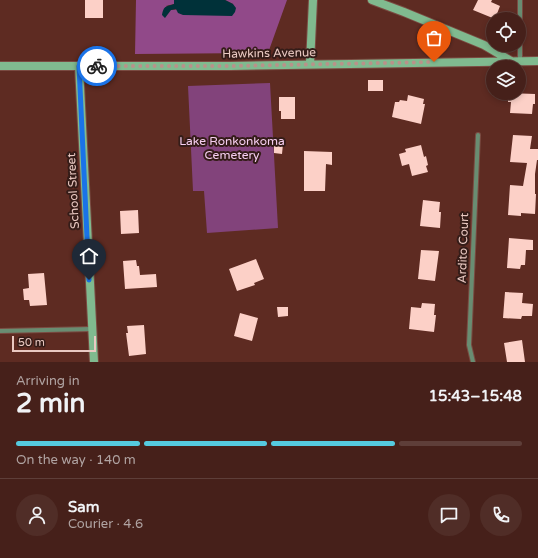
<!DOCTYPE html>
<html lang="en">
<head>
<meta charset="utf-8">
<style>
  :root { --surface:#46201a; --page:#502d27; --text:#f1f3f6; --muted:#b0a3a2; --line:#5e3e39; --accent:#55cadf }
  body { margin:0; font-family:"Varela Round",sans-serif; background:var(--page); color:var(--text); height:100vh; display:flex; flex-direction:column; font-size:15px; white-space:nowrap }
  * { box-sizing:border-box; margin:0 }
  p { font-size:13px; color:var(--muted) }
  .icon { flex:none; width:22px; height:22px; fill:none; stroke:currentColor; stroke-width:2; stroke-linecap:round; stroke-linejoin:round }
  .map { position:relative; height:362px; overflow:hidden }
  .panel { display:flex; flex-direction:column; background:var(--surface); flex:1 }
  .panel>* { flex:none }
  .controls { position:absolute; left:486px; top:12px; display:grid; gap:8px }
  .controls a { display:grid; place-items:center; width:40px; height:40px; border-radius:50%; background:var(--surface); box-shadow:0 2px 6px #0003,0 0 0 1px var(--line); font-size:20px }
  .scale { position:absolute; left:12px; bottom:10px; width:84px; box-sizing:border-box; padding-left:4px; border:2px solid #eac9c2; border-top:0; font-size:11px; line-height:14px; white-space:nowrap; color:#eac9c2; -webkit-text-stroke:3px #341c18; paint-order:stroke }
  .pin { position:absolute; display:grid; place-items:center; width:34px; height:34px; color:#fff; margin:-41px -17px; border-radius:50% 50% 50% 0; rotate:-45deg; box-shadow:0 0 4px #0007 }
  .pin .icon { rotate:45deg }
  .courier { position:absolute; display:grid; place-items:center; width:40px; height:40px; margin:-20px; border:3px solid #1a73e8; border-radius:50%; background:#fff; color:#222; box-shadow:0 1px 5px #0007 }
  .headline em { font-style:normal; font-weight:800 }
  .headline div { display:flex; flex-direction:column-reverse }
  .headline { display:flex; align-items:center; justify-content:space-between; height:68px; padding:0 16px }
  h1 { font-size:26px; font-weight:800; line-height:30px }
  .bar { display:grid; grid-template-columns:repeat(4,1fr); gap:6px 4px; align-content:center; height:48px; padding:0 16px }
  .bar i { height:5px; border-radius:3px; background:var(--line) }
  .bar .active { background:var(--accent) }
  .bar p { grid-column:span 4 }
  .line { display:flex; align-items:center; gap:10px; padding:0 16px; border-top:1px solid var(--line) }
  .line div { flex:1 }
  .round { display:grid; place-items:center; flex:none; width:42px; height:42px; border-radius:21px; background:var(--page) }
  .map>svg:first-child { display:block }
  .green { fill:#82437b }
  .forest { fill:#914989 }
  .water { fill:#003139 }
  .building { fill:#fcd0c7 }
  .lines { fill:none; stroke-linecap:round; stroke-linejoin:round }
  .street-casing { stroke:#7a4b42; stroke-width:6 }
  .secondary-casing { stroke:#7a4b42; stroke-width:10 }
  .street { stroke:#698d72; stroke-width:4 }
  .secondary { stroke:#80ba8f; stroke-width:8 }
  .done { stroke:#b9928a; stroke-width:4; stroke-dasharray:0 7.2 }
  .route { stroke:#1a73e8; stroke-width:5 }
  .labels { text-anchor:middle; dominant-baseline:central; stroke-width:4; stroke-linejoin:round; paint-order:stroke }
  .street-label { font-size:12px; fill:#eac9c2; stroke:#341c18 }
  .park-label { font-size:12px; fill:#f6cef0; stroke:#341c18 }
</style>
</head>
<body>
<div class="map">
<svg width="538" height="362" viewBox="0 0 538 362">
  <rect width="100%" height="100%" fill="#5e2b22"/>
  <path class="green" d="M270 83 278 228 207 233 204 191H193L188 86Z"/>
  <path class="forest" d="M136 0H174V4L166 6 171 10 233 4 225 0H287L268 53 135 54Z"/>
  <path class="water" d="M174 0H225L233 4 236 8 235 12 232 16 183 15 178 13 176 9 171 10 165 18 162 15C164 5 166 7 174 4Z"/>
  <path class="building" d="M85 0H103V18H85Z
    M478 0H492L491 2 500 6 495 19 473 10Z
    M368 80H383V91H368Z
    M508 93 535 94V104H533L532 114 510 113 511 102H508Z
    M408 95 424 99 423 104H425L421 124 392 117 395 102H399L400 100 407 101Z
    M279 97H295V119H281V111H279Z
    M513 135 532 136 530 149H538V160H537L535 174V194H536L535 214 521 213V216L508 215 510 185 523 186 527 163 510 162Z
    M274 143 283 144 282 154 274 153Z
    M421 145 424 157 426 156 428 165 426 166 428 172 412 176 409 164 402 166 399 154 406 152 405 149Z
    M304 151 332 152V165L326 164 325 191H304Z
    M423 200 440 202 439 212H441L440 228 420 226Z
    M138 210 139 233 121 234 120 211Z
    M509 238 533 240V250H526L525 265H521L520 269 507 268Z
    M421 250 439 251 435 281 418 279Z
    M256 259 264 279 254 283 255 285 237 291 229 269Z
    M136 260 137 266H139L140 275 156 274 157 287 125 289 123 261Z
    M44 273 47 305 30 306 29 300H24L23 289 29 288 28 274Z
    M505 292 523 293 522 303 533 304 532 316H522L521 319 503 318Z
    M422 303 435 304 434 315H436L434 332 409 329 411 307 421 308Z
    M277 307H288V316L278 317Z
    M240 313 258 318 252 341 234 336Z
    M144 325 146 354 129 356 126 333H128L127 326Z
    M522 340 525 362H507L504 343Z"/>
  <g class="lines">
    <g class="street-casing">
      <path id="street" d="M520 61V0
        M0 331 92 329
        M473 362 469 345 478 135"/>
    </g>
    <g class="secondary-casing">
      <path id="secondary" d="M372 0 404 12 484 45 511 61
        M310 64 313 0
        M0 66H230L538 61
        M79 66 94 362"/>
    </g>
    <use href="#street" class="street"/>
    <use href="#secondary" class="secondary"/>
  </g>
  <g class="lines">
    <path class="done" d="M97 66H230L434 62"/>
    <path class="route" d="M89 280 79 66H97"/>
  </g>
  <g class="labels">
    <g class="street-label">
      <text transform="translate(269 53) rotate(-1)">Hawkins Avenue</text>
      <text transform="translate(73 191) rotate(-93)">School Street</text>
      <text transform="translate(463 248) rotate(-88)">Ardito Court</text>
    </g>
    <g class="park-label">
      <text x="232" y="141">Lake Ronkonkoma<tspan x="232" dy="14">Cemetery</tspan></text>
    </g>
  </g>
</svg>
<div class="controls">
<a><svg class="icon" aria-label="locate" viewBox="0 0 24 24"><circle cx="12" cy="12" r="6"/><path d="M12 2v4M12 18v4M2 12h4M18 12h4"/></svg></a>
<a><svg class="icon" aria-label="layers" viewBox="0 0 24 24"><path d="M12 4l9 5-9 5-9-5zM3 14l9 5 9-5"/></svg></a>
</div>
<div class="scale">50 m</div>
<div class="pin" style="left:434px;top:62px;background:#ea580c"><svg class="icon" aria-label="bag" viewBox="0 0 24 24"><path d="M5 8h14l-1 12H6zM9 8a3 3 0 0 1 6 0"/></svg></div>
<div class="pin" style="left:89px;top:280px;background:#1f2937"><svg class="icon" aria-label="home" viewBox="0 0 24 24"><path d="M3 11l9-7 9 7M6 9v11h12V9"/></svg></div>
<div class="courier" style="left:97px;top:66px"><svg class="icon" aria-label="bike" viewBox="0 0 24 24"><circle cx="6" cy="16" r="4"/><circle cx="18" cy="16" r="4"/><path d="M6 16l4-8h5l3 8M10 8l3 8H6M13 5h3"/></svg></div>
</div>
<section class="panel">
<div class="headline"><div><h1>2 min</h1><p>Arriving in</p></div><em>15:43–15:48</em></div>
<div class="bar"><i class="active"></i><i class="active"></i><i class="active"></i><i></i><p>On the way · 140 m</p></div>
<div class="line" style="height:72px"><a class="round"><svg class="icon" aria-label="person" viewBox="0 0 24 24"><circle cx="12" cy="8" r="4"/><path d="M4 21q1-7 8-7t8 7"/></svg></a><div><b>Sam</b><p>Courier · 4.6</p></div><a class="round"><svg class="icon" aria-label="chat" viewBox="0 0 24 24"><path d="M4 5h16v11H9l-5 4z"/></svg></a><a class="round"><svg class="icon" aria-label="phone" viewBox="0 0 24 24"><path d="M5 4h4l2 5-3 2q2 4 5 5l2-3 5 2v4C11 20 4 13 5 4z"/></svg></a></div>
</section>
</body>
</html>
